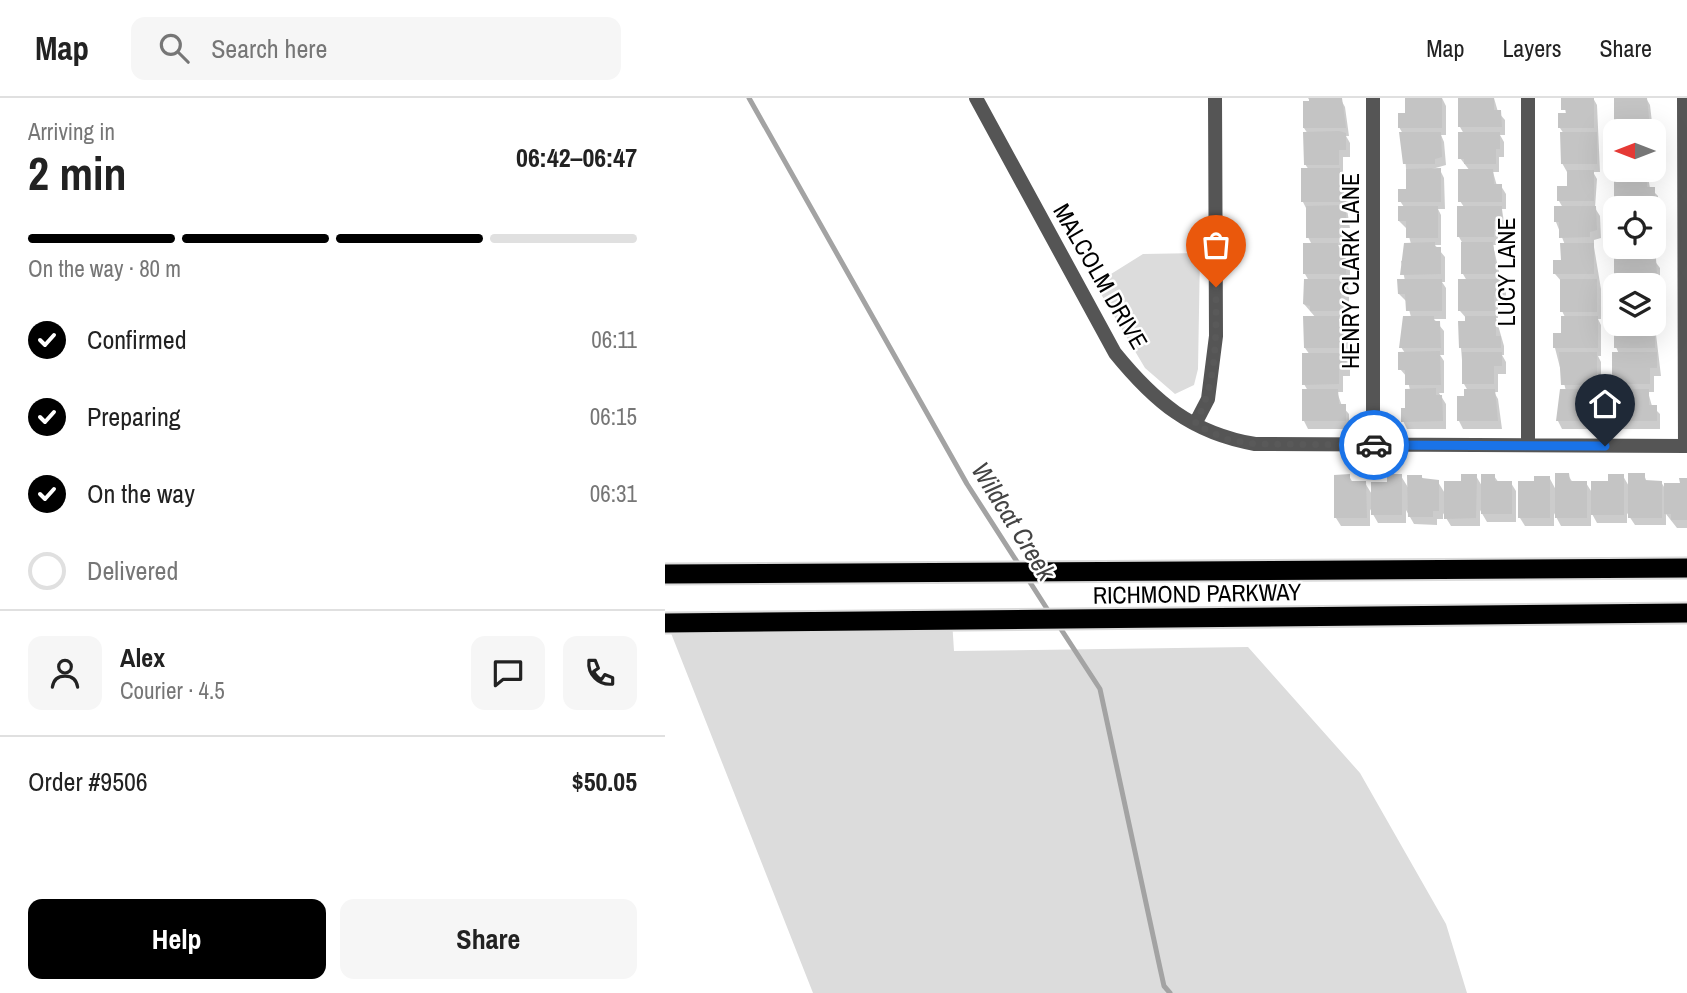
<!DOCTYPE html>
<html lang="en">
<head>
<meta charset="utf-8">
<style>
  :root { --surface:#fff; --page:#f6f6f6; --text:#222; --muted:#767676; --line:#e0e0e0; --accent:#000 }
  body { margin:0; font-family:"Archivo Narrow",sans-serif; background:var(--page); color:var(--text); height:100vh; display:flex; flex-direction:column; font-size:26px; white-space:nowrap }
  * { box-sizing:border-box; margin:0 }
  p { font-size:23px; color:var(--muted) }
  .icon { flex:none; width:38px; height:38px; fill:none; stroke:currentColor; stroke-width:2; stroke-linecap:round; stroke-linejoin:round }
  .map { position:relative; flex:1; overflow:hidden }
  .panel { display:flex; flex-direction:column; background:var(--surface); width:665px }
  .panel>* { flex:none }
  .needle { width:46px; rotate:270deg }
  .controls { position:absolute; left:938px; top:21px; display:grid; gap:14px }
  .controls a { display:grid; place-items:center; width:63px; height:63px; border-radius:14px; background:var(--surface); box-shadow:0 7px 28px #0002; font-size:35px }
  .pin { position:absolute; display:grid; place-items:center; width:60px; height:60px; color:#fff; margin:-72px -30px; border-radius:50% 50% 50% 0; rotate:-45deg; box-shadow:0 0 7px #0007 }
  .pin .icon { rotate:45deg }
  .courier { position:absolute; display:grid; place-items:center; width:70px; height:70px; margin:-35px; border:5px solid #1a73e8; border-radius:50%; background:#fff; color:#222; box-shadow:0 2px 9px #0007 }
  .overview em { font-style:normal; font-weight:700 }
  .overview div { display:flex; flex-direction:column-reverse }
  .overview { display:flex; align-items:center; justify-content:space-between; height:119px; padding:0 28px }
  h1 { font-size:46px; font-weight:700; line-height:52px }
  .bar { display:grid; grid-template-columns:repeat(4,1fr); gap:10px 7px; align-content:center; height:84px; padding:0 28px }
  .bar i { height:9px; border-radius:5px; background:var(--line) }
  .bar .current { background:var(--accent) }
  .bar p { grid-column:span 4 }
  .line { display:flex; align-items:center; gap:18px; padding:0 28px; border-top:2px solid var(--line) }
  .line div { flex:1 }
  .round { display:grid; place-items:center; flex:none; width:74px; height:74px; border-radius:14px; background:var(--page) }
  ol { padding:0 28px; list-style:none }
  li { display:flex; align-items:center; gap:21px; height:77px }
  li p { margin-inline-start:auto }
  li .icon { padding:7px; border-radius:50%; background:var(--accent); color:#fff; stroke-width:4 }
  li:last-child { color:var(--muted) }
  li i { width:38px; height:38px; border:4px solid var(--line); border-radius:50% }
  .primary-button { display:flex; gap:14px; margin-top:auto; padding:14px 28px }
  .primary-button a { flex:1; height:80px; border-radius:14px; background:var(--accent); color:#fff; font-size:28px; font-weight:700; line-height:80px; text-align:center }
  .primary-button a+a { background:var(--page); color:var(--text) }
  header { display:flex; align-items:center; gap:42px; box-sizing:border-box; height:98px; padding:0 35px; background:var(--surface); border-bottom:2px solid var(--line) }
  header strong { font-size:33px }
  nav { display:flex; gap:38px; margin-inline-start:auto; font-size:24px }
  .search { width:490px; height:63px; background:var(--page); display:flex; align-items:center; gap:18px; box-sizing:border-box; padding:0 24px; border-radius:14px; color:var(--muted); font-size:26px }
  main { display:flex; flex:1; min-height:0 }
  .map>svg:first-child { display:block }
  .green { fill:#dcdcdc }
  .shadow { fill:#0003 }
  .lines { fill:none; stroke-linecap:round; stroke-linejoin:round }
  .stream { stroke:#a3a3a3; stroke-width:5 }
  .building { fill:#c4c4c4 }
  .trunk-casing { stroke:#dbdbdb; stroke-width:23 }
  .minor { stroke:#555; stroke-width:14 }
  .trunk { stroke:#000; stroke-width:19 }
  .done { stroke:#595959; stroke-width:7; stroke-dasharray:0 12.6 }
  .route { stroke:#1a73e8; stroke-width:9 }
  .labels { text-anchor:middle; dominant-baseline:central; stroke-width:5; stroke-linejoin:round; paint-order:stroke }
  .street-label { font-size:24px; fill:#000; stroke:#fff }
  .water-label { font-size:26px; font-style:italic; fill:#444; stroke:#fff }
</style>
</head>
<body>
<header>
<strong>Map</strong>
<div class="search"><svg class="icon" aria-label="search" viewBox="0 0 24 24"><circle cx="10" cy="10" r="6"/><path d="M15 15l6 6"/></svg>Search here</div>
<nav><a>Map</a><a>Layers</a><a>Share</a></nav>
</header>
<main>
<section class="panel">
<div class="overview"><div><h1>2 min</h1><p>Arriving in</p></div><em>06:42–06:47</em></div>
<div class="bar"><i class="current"></i><i class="current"></i><i class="current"></i><i></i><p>On the way · 80 m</p></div>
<ol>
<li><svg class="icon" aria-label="check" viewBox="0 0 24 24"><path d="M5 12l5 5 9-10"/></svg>Confirmed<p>06:11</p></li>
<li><svg class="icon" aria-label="check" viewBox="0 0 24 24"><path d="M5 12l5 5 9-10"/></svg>Preparing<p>06:15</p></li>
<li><svg class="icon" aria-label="check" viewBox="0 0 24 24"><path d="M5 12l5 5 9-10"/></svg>On the way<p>06:31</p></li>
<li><i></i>Delivered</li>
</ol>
<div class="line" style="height:126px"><a class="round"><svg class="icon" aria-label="person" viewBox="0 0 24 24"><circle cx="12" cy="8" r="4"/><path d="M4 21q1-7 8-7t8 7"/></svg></a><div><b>Alex</b><p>Courier · 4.5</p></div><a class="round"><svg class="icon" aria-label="chat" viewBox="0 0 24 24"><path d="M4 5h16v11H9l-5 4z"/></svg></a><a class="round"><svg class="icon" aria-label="phone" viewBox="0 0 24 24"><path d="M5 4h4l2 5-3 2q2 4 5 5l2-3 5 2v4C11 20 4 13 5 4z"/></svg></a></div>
<div class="line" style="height:91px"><div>Order #9506</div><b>$50.05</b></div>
<div class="primary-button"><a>Help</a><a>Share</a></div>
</section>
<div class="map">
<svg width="1022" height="895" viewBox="0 0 1022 895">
  <rect width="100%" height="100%" fill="#fff"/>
  <path class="green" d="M535 155 533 271 529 287 510 296 480 270 430 186 478 156Z
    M287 522 289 553 583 549 695 675 781 826 802 895H148L2 525Z"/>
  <path class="shadow" d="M643 0H675L680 9 684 38H681L685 45V59H678V74H675L679 89 685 97V111H682L685 130H678V147H673L685 170V184H680L684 191V204H680L679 221H674L678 236 685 244 686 257H681L685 265V278H678V294H672L677 308 684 316V331H643L639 323 643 293 639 286 645 257 640 250 651 220 639 206 644 183 640 176 647 147 643 139 642 112 638 104 644 72 640 66 643 36 639 30 646 5Z
    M742 0H777L781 8V37H776L779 44 781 67 767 71 775 72 779 80 780 111H773L776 117V147H770L780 159V184H777L781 190V221H769L779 233V257H775L779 263V295H774L781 306V331H742L738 323 745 292 742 279 735 271 740 255 736 249 746 219 742 204 734 196 740 183 736 163 740 162 746 146 742 131 734 123 739 109 735 103 743 93 738 36 734 29 742 17Z
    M795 0H834H829L833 14 840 22V37H835L839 44V59H834V74H828L832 88H836L841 96V111H837L840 131H833V147H828L836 182 841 191V205H833V220H831L839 248V257H837L841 264V276H833V294H829L833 301 837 331H798L794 323 803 293 799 286 796 250 802 221 795 213 802 183 798 176V146L794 139 799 109 795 103 805 73 795 60 799 36 795 29Z
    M898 0H928L932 7 935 74H928L932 81 930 110 935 118 936 140 929 142V149L936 191V221H933L936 227V258H933L936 264V294H926L929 299H938L943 307V331H897L893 323 901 293 890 250 898 237 900 219 897 213V184L890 176 897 164 900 147 891 124 898 110 894 103 904 90 902 74 897 65 899 36 895 30 901 16Z
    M951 0H988H981L985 7 988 33H953Z
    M989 36 996 44V57H989Z
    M953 72H988L982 74 985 90 993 98V110H990L994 118 995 130H990V147L989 110H950L955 109 951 102Z
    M951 149H985L989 162 995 170V185L951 187V183H955L951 176Z
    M951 226 990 228 996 278H989V294H983L987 308 995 316V331H955L950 323 953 293 949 286 954 256 951 249Z
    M903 377 908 385H921L928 396 958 378 965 390 979 377 982 384H996L1001 392 1022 382V430H1012L1001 416V427H970L962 415V425H932L926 414V428H896L889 415V428H860L855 420 870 385 884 379 891 392Z
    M684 378 688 385H700L708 398 736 378 744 391 756 378 759 382 773 384 781 397 811 378 817 388 829 378 834 385H846L851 393V424H822L815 412V428H786L778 415V421H772V427L749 426 741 412V425H713L705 411V428H676L671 420Z"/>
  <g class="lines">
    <path class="stream" d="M84 0 302 386 356 470
      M361 478 386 517
      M392 525 435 591 495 870 499 888 505 895"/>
  </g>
  <path class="building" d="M644 0H677L681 30H638V3H644Z
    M740 0H777V30H733V15H740Z
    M793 0H829V12H836L837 29H793Z
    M896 0H929V30H893V15H901V12H896Z
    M949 0H982L985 30H949Z
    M674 33 681 35V52H674V67H639L638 34Z
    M734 34H776L777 59 770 61V66H738Z
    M793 34H835V51H831V66H799V61H793Z
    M895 34H932V66H896Z
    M636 70H675V87H681V104H636Z
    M776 70V104H733V91H741V71Z
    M793 71H828L829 86H837V104H793Z
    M902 72H929V103H892V88H902Z
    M949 72H982V89H990V103H949Z
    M681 107V123H674V140H641V108Z
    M733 108H773V140H741V123H733Z
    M792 108H837V123H829V139H792Z
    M889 108H931L932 132 925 134V139L894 140V124H889Z
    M770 144V149H776V176L735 177 739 145Z
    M796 144H828L832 176H796Z
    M638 145H673L675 160H681V176H638Z
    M895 145H929V176H888V162H896Z
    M949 149H985V160H991L992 177H949Z
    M639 181H681V196H676L675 213H645V208L638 206Z
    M732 181H777V213H741L740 196H733Z
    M793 181H837V198H829L830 213H793Z
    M895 181H932V214H895Z
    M949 181H985V187H949Z
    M638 218H674V234H682V250H639Z
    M738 218H769V223H775L776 250H734Z
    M800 218H831V238H836V250H794L793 223H800Z
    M896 218H933V250H888V235H896Z
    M949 226H986V234H990V250H949Z
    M775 253 776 287H740V272H733V254Z
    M797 254H837V268H829V286H797Z
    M894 254H932V287H896Z
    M947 254H992V270H985V286H947Z
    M637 255H681V270H674V286L637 287Z
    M771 290V297H777L778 323 736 324V310H740V291Z
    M637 291H673L674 306H681V323H637Z
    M799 291H830L833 323H792V298H799Z
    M895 291H927V297H939V323H891Z
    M948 291H984V307H992V323H948Z
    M890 375H904L905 383H922V420H890Z
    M963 375H980V382L997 383V420H963Z
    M685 376V383H701L702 420H669V377Z
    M722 376H737V417H706V384H722Z
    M796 376H812L811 420 779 421V383H796Z
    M816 376H830V383H847V416H816Z
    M943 376H959V417H926V383H943Z
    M742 377H757V380L774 382V413H768V419H743Z
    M869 378H885V420H853V383H869Z
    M1014 380H1022V422H1006V416H999V385H1015Z"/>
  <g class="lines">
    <g class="trunk-casing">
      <path id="trunk" d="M0 476 1022 470
        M0 525 1022 515"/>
    </g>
    <path class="minor" d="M311 0 450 255C489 303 526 335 590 346L1022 348
      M708 0V347
      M863 0V347
      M1019 0 1020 348
      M530 326 543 301 551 238 550 0"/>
    <use href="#trunk" class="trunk"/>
  </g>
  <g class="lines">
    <path class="done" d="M551 189C551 237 553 283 530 326L560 341 590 346 709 347"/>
    <path class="route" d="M709 347 940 348"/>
  </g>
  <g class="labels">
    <g class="street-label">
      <text transform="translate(685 173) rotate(-90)">HENRY CLARK LANE</text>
      <text transform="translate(841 174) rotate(-90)">LUCY LANE</text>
      <text transform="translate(436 178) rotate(60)">MALCOLM DRIVE</text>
      <text transform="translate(532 495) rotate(-1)">RICHMOND PARKWAY</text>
    </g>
    <g class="water-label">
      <text transform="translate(349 423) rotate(58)">Wildcat Creek</text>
    </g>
  </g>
</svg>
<div class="controls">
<a><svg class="needle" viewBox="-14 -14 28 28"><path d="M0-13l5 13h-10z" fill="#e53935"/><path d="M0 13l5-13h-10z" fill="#767676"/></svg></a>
<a><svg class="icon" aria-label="locate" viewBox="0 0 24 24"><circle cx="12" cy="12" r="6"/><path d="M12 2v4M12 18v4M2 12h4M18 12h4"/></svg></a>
<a><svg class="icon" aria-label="layers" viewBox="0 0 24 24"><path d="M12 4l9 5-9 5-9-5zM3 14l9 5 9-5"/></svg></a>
</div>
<div class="pin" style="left:551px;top:189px;background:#ea580c"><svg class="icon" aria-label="bag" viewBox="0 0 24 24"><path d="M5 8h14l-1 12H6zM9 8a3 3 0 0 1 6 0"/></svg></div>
<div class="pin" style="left:940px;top:348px;background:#1f2937"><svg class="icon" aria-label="home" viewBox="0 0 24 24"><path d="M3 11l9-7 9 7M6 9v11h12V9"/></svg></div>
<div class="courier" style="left:709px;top:347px"><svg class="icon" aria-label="car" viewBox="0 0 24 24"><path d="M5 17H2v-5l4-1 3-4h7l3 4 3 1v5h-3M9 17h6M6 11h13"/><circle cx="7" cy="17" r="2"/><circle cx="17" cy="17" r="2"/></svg></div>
</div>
</main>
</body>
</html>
